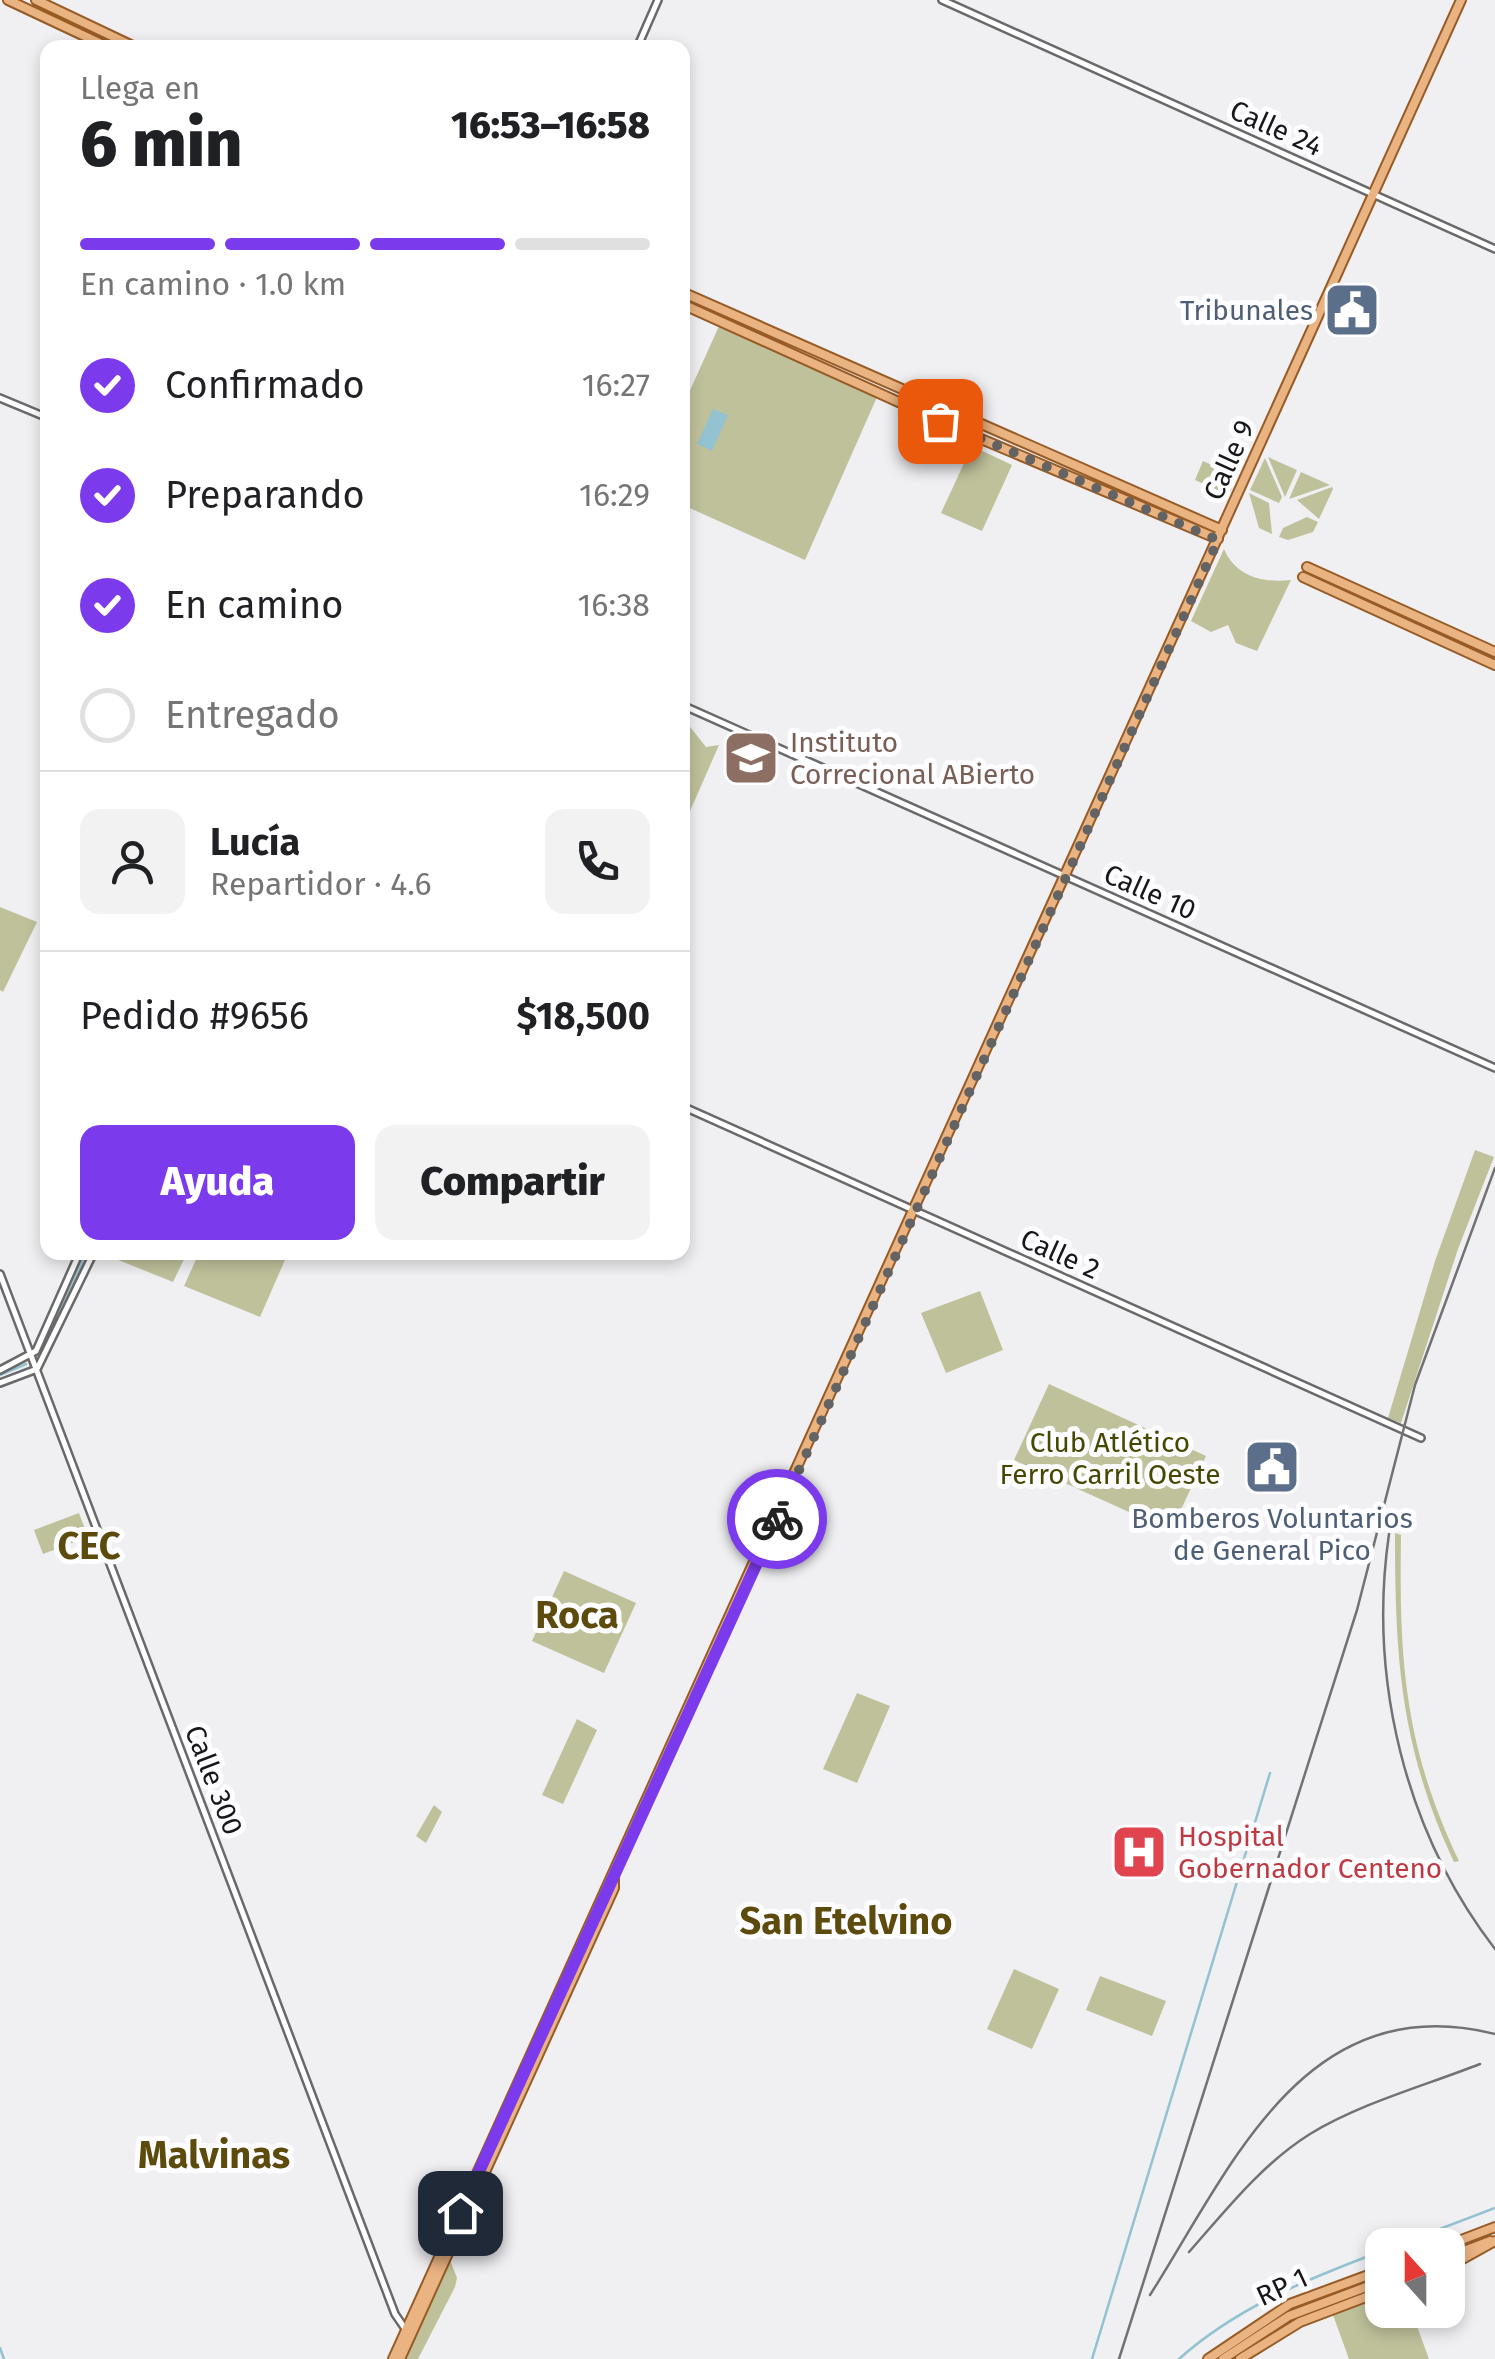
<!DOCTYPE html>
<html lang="es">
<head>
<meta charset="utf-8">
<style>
  :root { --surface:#fff; --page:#f2f2f2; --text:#202124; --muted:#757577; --line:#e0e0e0; --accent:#7c3aed }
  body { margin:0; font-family:"Fira Sans",sans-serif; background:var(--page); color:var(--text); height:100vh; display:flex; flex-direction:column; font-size:38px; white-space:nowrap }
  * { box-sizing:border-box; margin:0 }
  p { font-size:32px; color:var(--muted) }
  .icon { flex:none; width:55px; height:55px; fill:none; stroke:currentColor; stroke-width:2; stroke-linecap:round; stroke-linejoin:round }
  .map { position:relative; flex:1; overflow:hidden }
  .details { position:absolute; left:40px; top:40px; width:650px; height:1220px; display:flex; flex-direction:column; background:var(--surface); border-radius:20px; box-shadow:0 5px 15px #0003 }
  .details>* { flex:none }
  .needle { width:65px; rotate:339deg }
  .controls { position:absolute; left:1365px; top:2228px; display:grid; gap:20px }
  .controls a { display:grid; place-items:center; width:100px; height:100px; border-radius:20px; background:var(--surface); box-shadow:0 5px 15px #0003; font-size:50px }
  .pin { position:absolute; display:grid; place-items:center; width:85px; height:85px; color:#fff; margin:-42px; border-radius:20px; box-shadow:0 5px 15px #0006 }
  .courier { position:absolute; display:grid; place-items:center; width:100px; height:100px; margin:-50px; border:8px solid #7c3aed; border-radius:50%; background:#fff; color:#222; box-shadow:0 2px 12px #0007 }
  .headline em { font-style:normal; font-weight:800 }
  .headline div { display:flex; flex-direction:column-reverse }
  .headline { display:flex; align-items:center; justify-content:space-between; height:170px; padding:0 40px }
  h1 { font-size:65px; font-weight:800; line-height:75px }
  .bar { display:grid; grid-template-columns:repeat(4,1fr); gap:15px 10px; align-content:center; height:120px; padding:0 40px }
  .bar i { height:12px; border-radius:8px; background:var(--line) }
  .bar .active { background:var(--accent) }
  .bar p { grid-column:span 4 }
  .line { display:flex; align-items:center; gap:25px; padding:0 40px; border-top:2px solid var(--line) }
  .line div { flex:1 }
  .round { display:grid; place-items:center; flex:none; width:105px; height:105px; border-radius:20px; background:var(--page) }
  ol { padding:0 40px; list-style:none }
  li { display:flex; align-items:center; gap:30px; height:110px }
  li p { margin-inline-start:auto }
  li .icon { padding:10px; border-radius:50%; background:var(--accent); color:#fff; stroke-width:4 }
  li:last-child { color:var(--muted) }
  li i { width:55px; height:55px; border:5px solid var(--line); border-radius:50% }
  .action { display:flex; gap:20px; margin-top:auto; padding:20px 40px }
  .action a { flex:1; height:115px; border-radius:20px; background:var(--accent); color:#fff; font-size:40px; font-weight:800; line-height:115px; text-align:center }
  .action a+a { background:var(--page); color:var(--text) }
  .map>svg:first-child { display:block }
  .green { fill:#bfc19b }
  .water { fill:#93c2d1 }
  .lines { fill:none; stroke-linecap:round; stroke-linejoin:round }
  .stream { stroke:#93c2d1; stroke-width:2.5 }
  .minor-casing { stroke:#69686a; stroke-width:10 }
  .major-casing { stroke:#975b26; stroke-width:12 }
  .minor { stroke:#fff; stroke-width:5 }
  .major { stroke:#eab382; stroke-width:8 }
  .rail { stroke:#727173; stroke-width:2.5 }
  .done { stroke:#636364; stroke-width:10; stroke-dasharray:0 18 }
  .route { stroke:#7c3aed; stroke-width:12 }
  .labels { text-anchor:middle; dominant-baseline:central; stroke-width:10; stroke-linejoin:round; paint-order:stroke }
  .street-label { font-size:28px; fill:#171718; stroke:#fdfcff }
  .service-label { font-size:28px; fill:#4e5e75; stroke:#fdfcff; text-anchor:end }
  .education-label { font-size:28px; fill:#785e54; stroke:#fdfcff; text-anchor:start }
  .park-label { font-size:28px; fill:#464700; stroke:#fdfcff }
  .health-label { font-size:28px; fill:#be3a42; stroke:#fdfcff; text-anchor:start }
  .district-label { font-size:38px; font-weight:bold; fill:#5c4b0c; stroke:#fdfcff }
</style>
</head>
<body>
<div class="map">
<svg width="1495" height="2359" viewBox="0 0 1495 2359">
  <rect width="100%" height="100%" fill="#f0eff2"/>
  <path class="green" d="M719 326 877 397 805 560 683 505V406Z
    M972 446 1012 465 982 531 941 513Z
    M1268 457 1297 470 1285 497Z
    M1265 458 1282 497 1279 503 1250 490Z
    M1203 461 1237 476 1229 495 1195 480Z
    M1301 472 1330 485 1289 499Z
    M1333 489 1319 519 1297 500 1332 487Z
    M1249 493 1269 503 1272 534 1259 528Z
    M1307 517 1318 522 1313 532 1288 540 1279 537 1283 528Z
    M1224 549C1236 577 1263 583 1291 580L1257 651 1236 643 1228 625 1211 632 1191 621Z
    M683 718 706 747 719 745 683 827Z
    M0 907 37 922 3 992 0 990Z
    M1475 1150 1494 1157 1458 1249 1401 1423 1388 1418 1435 1261Z
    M101 1253H187L173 1282Z
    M199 1253V1252L288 1253 260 1317 184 1286Z
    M980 1291 1003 1350 946 1373 921 1313Z
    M1049 1384 1206 1456 1171 1531 1014 1460Z
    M79 1513 88 1537 43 1554 34 1530Z
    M1395 1533 1401 1535C1399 1659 1404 1746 1459 1861L1454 1862C1400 1747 1395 1657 1395 1533Z
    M564 1571 636 1603 604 1673 532 1641Z
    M857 1693 890 1706 857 1783 823 1769Z
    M577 1719 597 1730 563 1804 542 1795Z
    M434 1805 442 1812 426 1843 416 1836Z
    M1014 1969 1059 1989 1032 2049 987 2029Z
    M1100 1976 1166 2001 1152 2036 1086 2010Z
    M450 2260 457 2278 455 2287 418 2359H404Z
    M1382 2297V2310H1411L1429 2359H1349L1333 2315Z"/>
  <path class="water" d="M713 409 728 415 712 451 697 444Z"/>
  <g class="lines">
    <path class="stream" d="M42 1352 87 1252
      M0 1375 26 1364
      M1398 2245 1495 2208
      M0 2348 4 2359
      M1092 2359 1270 1773
      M1179 2359C1237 2307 1310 2278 1382 2251"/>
    <g class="minor-casing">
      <path id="minor" d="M942 0 1495 249
        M637 48 658 0
        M0 398 48 418
        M682 705 1495 1068
        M682 1106 1421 1438
        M0 1274 395 2314 406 2330
        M37 1369 94 1252
        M0 1370 36 1351 80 1252
        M0 1383 37 1369"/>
    </g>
    <g class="major-casing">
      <path id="major" d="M8 0 110 48
        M36 0 137 48
        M682 292 1222 530
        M682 304 967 433 1218 539
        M1307 567 1495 652
        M1303 577 1495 665
        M1448 2245 1495 2227
        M1448 2257 1490 2241
        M1448 2267 1495 2241
        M393 2359 1461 0
        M400 2359 614 1888V1879
        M1208 2359 1290 2304 1382 2270
        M1223 2359 1289 2316 1382 2281
        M1240 2359 1300 2322 1382 2291"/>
    </g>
    <use href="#minor" class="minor"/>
    <use href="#major" class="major"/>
    <path class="rail" d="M1389 1534C1368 1679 1405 1832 1495 1949
      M1189 2252C1226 2210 1262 2164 1310 2134 1361 2103 1424 2086 1480 2064
      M1150 2295C1232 2166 1305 1987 1495 2034
      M1119 2359 1357 1610 1415 1385 1495 1168"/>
  </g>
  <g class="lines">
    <path class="done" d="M777 1519 1218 540 940 421"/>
    <path class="route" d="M460 2213 777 1519"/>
  </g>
  <defs>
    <g id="civic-square" transform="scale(2.875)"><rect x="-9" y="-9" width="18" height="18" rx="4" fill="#5c6f8a" stroke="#fdfcff"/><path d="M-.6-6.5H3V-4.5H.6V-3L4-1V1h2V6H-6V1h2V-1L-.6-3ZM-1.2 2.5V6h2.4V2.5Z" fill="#fff"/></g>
    <g id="university-square" transform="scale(2.875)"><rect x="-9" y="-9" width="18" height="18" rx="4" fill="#8d6e63" stroke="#fdfcff"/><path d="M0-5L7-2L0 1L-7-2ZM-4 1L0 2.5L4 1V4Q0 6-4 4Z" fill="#fff"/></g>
    <g id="hospital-square" transform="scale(2.875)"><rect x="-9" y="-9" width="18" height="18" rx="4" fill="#e0444e" stroke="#fdfcff"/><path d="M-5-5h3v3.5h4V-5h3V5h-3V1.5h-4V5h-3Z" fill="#fff"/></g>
  </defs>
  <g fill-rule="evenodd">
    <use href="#civic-square" x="1352" y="310"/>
    <use href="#university-square" x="751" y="758"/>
    <use href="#civic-square" x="1272" y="1467"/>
    <use href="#hospital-square" x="1139" y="1852"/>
  </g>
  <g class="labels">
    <g class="street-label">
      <text transform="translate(1276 128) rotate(24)">Calle 24</text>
      <text transform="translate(1229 460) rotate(-66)">Calle 9</text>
      <text transform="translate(1150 892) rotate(24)">Calle 10</text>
      <text transform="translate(1060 1254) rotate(24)">Calle 2</text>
      <text transform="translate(214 1780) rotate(69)">Calle 300</text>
      <text transform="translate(1282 2287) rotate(-25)">RP 1</text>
    </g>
    <g class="service-label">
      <text x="1313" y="310">Tribunales</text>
      <text x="1272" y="1518" text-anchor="middle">Bomberos Voluntarios<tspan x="1272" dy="32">de General Pico</tspan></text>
    </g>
    <g class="education-label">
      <text x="790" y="742">Instituto<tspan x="790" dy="32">Correcional ABierto</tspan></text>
    </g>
    <g class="park-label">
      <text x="1110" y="1442">Club Atlético<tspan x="1110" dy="32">Ferro Carril Oeste</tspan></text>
    </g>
    <g class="health-label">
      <text x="1178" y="1836">Hospital<tspan x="1178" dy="32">Gobernador Centeno</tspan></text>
    </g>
    <g class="district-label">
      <text x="89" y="1546">CEC</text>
      <text x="577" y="1615">Roca</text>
      <text x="846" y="1921">San Etelvino</text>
      <text x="214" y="2155">Malvinas</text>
    </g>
  </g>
</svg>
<div class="controls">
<a><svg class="needle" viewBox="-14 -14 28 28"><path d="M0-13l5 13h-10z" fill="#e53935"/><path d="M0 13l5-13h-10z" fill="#757577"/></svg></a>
</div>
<div class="pin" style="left:940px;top:421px;background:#ea580c"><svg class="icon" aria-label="bag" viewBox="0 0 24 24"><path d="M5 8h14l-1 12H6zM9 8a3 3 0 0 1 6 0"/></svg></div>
<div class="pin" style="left:460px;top:2213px;background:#1f2937"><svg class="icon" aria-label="home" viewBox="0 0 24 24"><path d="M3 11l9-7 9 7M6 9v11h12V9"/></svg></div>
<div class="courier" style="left:777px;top:1519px"><svg class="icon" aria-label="bike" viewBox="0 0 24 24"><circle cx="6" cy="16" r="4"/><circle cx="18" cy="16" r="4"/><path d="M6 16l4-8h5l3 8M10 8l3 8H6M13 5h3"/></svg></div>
<section class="details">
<div class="headline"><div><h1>6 min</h1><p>Llega en</p></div><em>16:53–16:58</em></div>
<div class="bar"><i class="active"></i><i class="active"></i><i class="active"></i><i></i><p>En camino · 1.0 km</p></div>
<ol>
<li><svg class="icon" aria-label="check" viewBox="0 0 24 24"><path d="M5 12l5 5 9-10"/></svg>Confirmado<p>16:27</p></li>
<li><svg class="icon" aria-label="check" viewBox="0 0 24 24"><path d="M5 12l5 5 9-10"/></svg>Preparando<p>16:29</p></li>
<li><svg class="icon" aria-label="check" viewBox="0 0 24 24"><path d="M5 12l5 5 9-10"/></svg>En camino<p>16:38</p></li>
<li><i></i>Entregado</li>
</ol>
<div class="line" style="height:180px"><a class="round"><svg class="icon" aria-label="person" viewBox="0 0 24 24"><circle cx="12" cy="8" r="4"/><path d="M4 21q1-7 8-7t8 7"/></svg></a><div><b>Lucía</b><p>Repartidor · 4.6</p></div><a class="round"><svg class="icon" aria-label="phone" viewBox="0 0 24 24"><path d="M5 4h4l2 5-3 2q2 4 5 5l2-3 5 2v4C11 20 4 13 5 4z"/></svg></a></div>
<div class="line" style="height:130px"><div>Pedido #9656</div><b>$18,500</b></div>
<div class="action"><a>Ayuda</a><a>Compartir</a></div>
</section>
</div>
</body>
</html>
